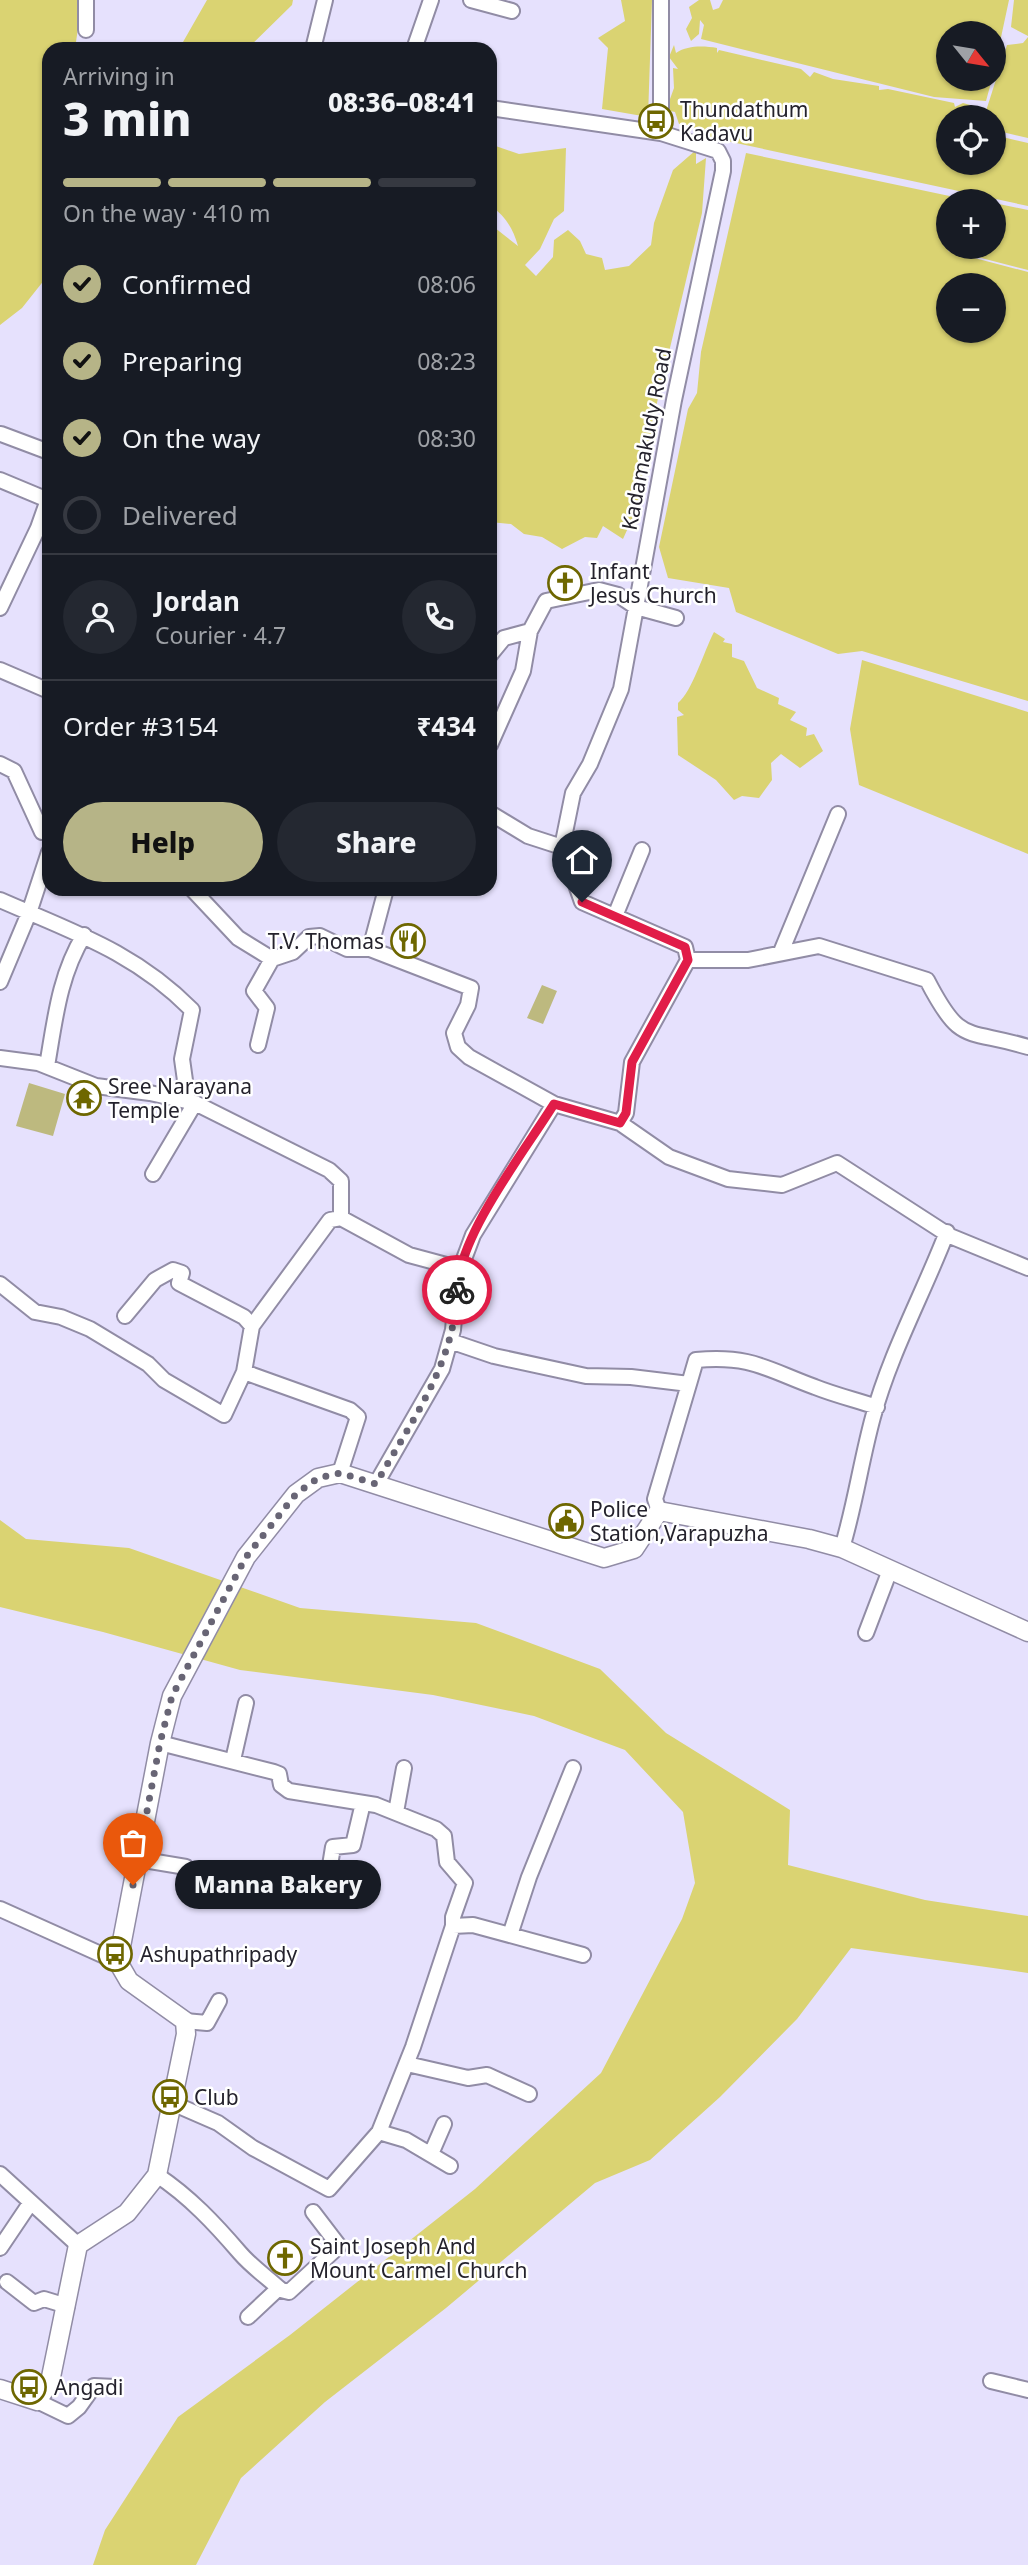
<!DOCTYPE html>
<html lang="en">
<head>
<meta charset="utf-8">
<style>
  :root { --surface:#171b24; --page:#242831; --text:#f1f3f6; --muted:#9ea1a6; --line:#363941; --accent:#b6b487 }
  body { margin:0; font-family:"Noto Sans",sans-serif; background:var(--page); color:var(--text); height:100vh; display:flex; flex-direction:column; font-size:26px; white-space:nowrap }
  * { box-sizing:border-box; margin:0 }
  p { font-size:23px; color:var(--muted) }
  .icon { flex:none; width:38px; height:38px; fill:none; stroke:currentColor; stroke-width:2; stroke-linecap:round; stroke-linejoin:round }
  .map { position:relative; flex:1; overflow:hidden }
  .drawer { position:absolute; left:42px; top:42px; width:455px; height:854px; display:flex; flex-direction:column; background:var(--surface); border-radius:21px; box-shadow:0 2px 5px #0004 }
  .drawer>* { flex:none }
  .needle { width:46px; rotate:120deg }
  .fabs { position:absolute; left:936px; top:21px; display:grid; gap:14px }
  .fabs a { display:grid; place-items:center; width:70px; height:70px; border-radius:50%; background:var(--surface); box-shadow:0 2px 5px #0004; font-size:35px }
  .pin { position:absolute; display:grid; place-items:center; width:60px; height:60px; color:#fff; margin:-72px -30px; border-radius:50% 50% 50% 0; rotate:-45deg; box-shadow:0 0 7px #0007 }
  .pin .icon { rotate:45deg }
  .courier { position:absolute; display:grid; place-items:center; width:70px; height:70px; margin:-35px; border:5px solid #e11d48; border-radius:50%; background:#fff; color:#222; box-shadow:0 2px 9px #0007 }
  .bubble { position:absolute; height:49px; border-radius:24px; background:var(--surface); box-shadow:0 2px 5px #0004; font-size:23px; font-weight:800; line-height:49px; text-align:center }
  .headline em { font-style:normal; font-weight:800 }
  .headline div { display:flex; flex-direction:column-reverse }
  .headline { display:flex; align-items:center; justify-content:space-between; height:119px; padding:0 21px }
  h1 { font-size:46px; font-weight:800; line-height:52px }
  .bar { display:grid; grid-template-columns:repeat(4,1fr); gap:10px 7px; align-content:center; height:84px; padding:0 21px }
  .bar i { height:9px; border-radius:5px; background:var(--line) }
  .bar .selected { background:var(--accent) }
  .bar p { grid-column:span 4 }
  .line { display:flex; align-items:center; gap:18px; padding:0 21px; border-top:2px solid var(--line) }
  .line div { flex:1 }
  .round { display:grid; place-items:center; flex:none; width:74px; height:74px; border-radius:37px; background:var(--page) }
  ol { padding:0 21px; list-style:none }
  li { display:flex; align-items:center; gap:21px; height:77px }
  li p { margin-inline-start:auto }
  li .icon { padding:7px; border-radius:50%; background:var(--accent); color:#111; stroke-width:4 }
  li:last-child { color:var(--muted) }
  li i { width:38px; height:38px; border:4px solid var(--line); border-radius:50% }
  .button { display:flex; gap:14px; margin-top:auto; padding:14px 21px }
  .button a { flex:1; height:80px; border-radius:42px; background:var(--accent); color:#111; font-size:28px; font-weight:800; line-height:80px; text-align:center }
  .button a+a { background:var(--page); color:var(--text) }
  .map>svg:first-child { display:block }
  .green { fill:#bdb97f }
  .water { fill:#dad372; fill-rule:evenodd }
  .lines { fill:none; stroke-linecap:round; stroke-linejoin:round }
  .minor-casing { stroke:#918ca5; stroke-width:18 }
  .major-casing { stroke:#918ca5; stroke-width:21 }
  .minor { stroke:#fff; stroke-width:14 }
  .major { stroke:#fff; stroke-width:18 }
  .done { stroke:#686575; stroke-width:7; stroke-dasharray:0 12.6 }
  .route { stroke:#e11d48; stroke-width:9 }
  .labels { text-anchor:middle; dominant-baseline:central; stroke-width:5; stroke-linejoin:round; paint-order:stroke }
  .poi-label { font-size:21px; fill:#24222c; stroke:#fff; text-anchor:start }
  .street-label { font-size:21px; fill:#24222c; stroke:#fff }
</style>
</head>
<body>
<div class="map">
<svg width="1028" height="2565" viewBox="0 0 1028 2565">
  <rect width="100%" height="100%" fill="#e6e1fd"/>
  <path class="green" d="M542 985 557 991 543 1024 527 1018Z
    M29 1083 65 1094 53 1136 16 1126Z"/>
  <path class="water" d="M0 0H82L75 49H49V274L22 308 0 325Z
    M207 0H293L292 5 247 49H179Z
    M621 0H652L648 117 602 109 608 48 598 38 625 21Z
    M699 0H710L713 10 719 8 723 0H1009L994 70V33H948V79H992L986 101 934 97 701 39 704 25 700 20 699 34 691 41 686 29 692 18 689 7Z
    M1014 0H1028V36L1011 27Z
    M1028 37V138L994 130V117H987L986 111 1007 45 1023 43Z
    M674 45 676 53C688 45 704 46 717 48V53L719 50 801 69 810 77 814 72 833 79 879 86V90L888 89 954 103 955 107 963 103 981 108 982 117H948V163H994V135L1028 143V206L694 134V126L679 124 675 112 666 110 674 88 673 68 678 69 669 57Z
    M490 144 519 154 566 148 564 211 554 219 540 249 525 265 536 276 553 257 554 240 568 230 580 241 586 254 602 258 605 270 629 266 651 245 654 223 673 170 696 150V164L706 158 702 213 651 428 652 446 643 466 641 499 623 539 603 526 597 538 585 537 562 549 542 537 524 534 511 524 490 522V224L518 246C513 228 505 216 490 205Z
    M746 153 959 198V201H948V251L1028 272V701L862 651 838 654 736 612 729 588 668 578 659 547 688 409 697 393 701 352ZM948 285H994V331H948Z
    M994 203 1028 210V270L958 252 955 247H994Z
    M714 632 725 639 723 642 732 644V657L744 661 757 688 779 698 778 704 796 712 790 720 807 728 806 736 814 734 823 751 800 768 781 754 771 763 772 780 759 798 742 796 734 800 716 780 678 755 677 717 684 715 678 710V703C692 692 704 651 714 632Z
    M862 660 1028 712V854L859 785 850 729Z
    M0 1520 26 1539 129 1548 300 1608 476 1623 600 1669 666 1733 790 1810 788 1865 925 1900 1028 1916V1973L851 1948 797 2019 720 2097 650 2160 595 2183 446 2308 325 2402 241 2478 196 2565H93L105 2530 178 2417 290 2335 475 2189 601 2073 682 1919 695 1883 683 1812 625 1750 534 1716 433 1695 240 1670 103 1632 0 1607Z"/>
  <g class="lines">
    <g class="minor-casing">
      <path id="minor" d="M86 0V30
        M471 0 512 11
        M313 49 325 0
        M414 49 431 0
        M490 108 661 133
        M1 434 49 452
        M0 480 48 500
        M0 608 38 528 49 497
        M490 655 504 638 530 631 546 601 599 590 618 595 636 607 676 618
        M0 670 49 691
        M490 745 523 671 530 631
        M0 764 14 771 42 832 49 829
        M490 813 528 836 562 847 574 856 575 882 582 902 685 947 688 960 632 1062 626 1113 620 1123
        M562 847 573 793 590 764 621 689 674 400 723 171V161L718 151 661 133V0
        M192 889 238 938 272 959 293 952 309 937 320 936 347 949H370
        M386 889 370 949 471 988 468 1005 454 1033 458 1047 469 1057 554 1104 620 1123 669 1157 728 1179 782 1185 837 1163 950 1236 1028 1268
        M0 900C73 932 135 952 192 1010L182 1059 188 1102
        M615 916 642 850
        M781 952 838 814
        M688 960H748L819 946 927 980C961 1046 965 1028 1028 1047
        M0 982 29 913 49 852
        M258 1045 267 1008 254 991 272 959
        M0 1058 38 1063 96 1086 150 1093 195 1103 329 1170 341 1181V1218L409 1255 461 1269
        M47 1066C55 1020 59 976 84 935
        M153 1174 195 1103
        M0 1284 35 1312 61 1317 90 1329 148 1364 164 1380 224 1415 244 1372 350 1410 358 1417 340 1473
        M125 1316 155 1280 173 1270 182 1273 179 1283 244 1317 252 1326 244 1372
        M252 1326 330 1220 341 1218
        M450 1341 494 1356 586 1376 631 1377 689 1384 655 1499 659 1511
        M689 1384 696 1360C751 1355 766 1369 815 1387 835 1395 856 1400 877 1407
        M376 1484 442 1369 453 1330 458 1275 473 1235 554 1104
        M842 1548C855 1505 861 1461 873 1417 890 1354 923 1294 947 1232
        M866 1633 890 1570
        M160 1743 274 1772 279 1774 281 1785 289 1791 376 1805 436 1829 444 1836 447 1862 465 1883 453 1917V1926L473 1925 583 1955
        M233 1760 246 1703
        M396 1812 404 1768
        M138 1859 186 1867
        M289 1889 317 1894 327 1884 333 1847 353 1845 363 1803
        M0 1909 118 1962
        M510 1935 529 1877 573 1768
        M185 2021 207 2023 219 2001
        M407 2064 468 2078 487 2075 529 2094
        M172 2103 218 2123 253 2148 329 2189 379 2132 413 2047 453 1926
        M379 2132 406 2140 450 2166
        M431 2154 444 2124
        M0 2174 78 2245
        M157 2175C190 2197 215 2224 240 2253 252 2267 268 2278 281 2290L289 2292 339 2246 313 2212
        M0 2248 31 2202
        M7 2282 34 2303 44 2299 67 2306
        M248 2317 279 2288
        M991 2381 1028 2390
        M37 2401 68 2416 79 2407 94 2386 115 2387"/>
    </g>
    <g class="major-casing">
      <path id="major" d="M0 2389 37 2401 50 2382 78 2245 127 2213 157 2175 186 2034 185 2021 129 1981 118 1962 160 1743 172 1696 246 1557 296 1494 318 1478 340 1473 604 1558 634 1549 659 1511 809 1539 842 1548 1028 1632"/>
    </g>
    <use href="#minor" class="minor"/>
    <use href="#major" class="major"/>
  </g>
  <g class="lines">
    <path class="done" d="M133 1885 160 1743 172 1696 246 1557 296 1494 318 1478 340 1473 376 1484C411 1421 455 1364 457 1290"/>
    <path class="route" d="M457 1290C459 1235 524 1152 554 1104L620 1123 626 1113 632 1062 688 960 685 947 582 902"/>
  </g>
  <defs>
    <g id="bus-ring" transform="scale(1.75)"><circle r="9.5" fill="#fff" stroke="#6e6700" stroke-width="1.5"/><path d="M-5-6H5V4H4V6H2V4H-2V6H-4V4H-5ZM-3.5-4V0h7V-4ZM-3.5 1.2v1.5H-2V1.2ZM2 1.2v1.5H3.5V1.2Z" fill="#6e6700"/></g>
    <g id="church-ring" transform="scale(1.75)"><circle r="9.5" fill="#fff" stroke="#6e6700" stroke-width="1.5"/><path d="M-1.2-6h2.4v3.5h3.3v2.4h-3.3V6h-2.4V-.1h-3.3v-2.4h3.3Z" fill="#6e6700"/></g>
    <g id="restaurant-ring" transform="scale(1.75)"><circle r="9.5" fill="#fff" stroke="#6e6700" stroke-width="1.5"/><path d="M-5-6h1v4h1v-4h1v4h1v-4h1v5L-1.5 .5V6h-2V.5L-5-1ZM5-6V6H3V1.5H1.5Q1.5-4 5-6Z" fill="#6e6700"/></g>
    <g id="temple-ring" transform="scale(1.75)"><circle r="9.5" fill="#fff" stroke="#6e6700" stroke-width="1.5"/><path d="M0-6L5-2H3V0L6.5 2.5H4V6H1.5V3h-3V6H-4V2.5H-6.5L-3 0V-2H-5Z" fill="#6e6700"/></g>
    <g id="civic-ring" transform="scale(1.75)"><circle r="9.5" fill="#fff" stroke="#6e6700" stroke-width="1.5"/><path d="M-.6-6.5H3V-4.5H.6V-3L4-1V1h2V6H-6V1h2V-1L-.6-3ZM-1.2 2.5V6h2.4V2.5Z" fill="#6e6700"/></g>
  </defs>
  <g fill-rule="evenodd">
    <use href="#bus-ring" x="656" y="121"/>
    <use href="#church-ring" x="565" y="583"/>
    <use href="#restaurant-ring" x="408" y="941"/>
    <use href="#temple-ring" x="84" y="1098"/>
    <use href="#civic-ring" x="566" y="1521"/>
    <use href="#bus-ring" x="115" y="1954"/>
    <use href="#bus-ring" x="170" y="2097"/>
    <use href="#church-ring" x="285" y="2258"/>
    <use href="#bus-ring" x="29" y="2387"/>
  </g>
  <g class="labels">
    <g class="poi-label">
      <text x="680" y="109">Thundathum<tspan x="680" dy="24">Kadavu</tspan></text>
      <text x="590" y="571">Infant<tspan x="590" dy="24">Jesus Church</tspan></text>
      <text x="384" y="941" text-anchor="end">T.V. Thomas</text>
      <text x="108" y="1086">Sree Narayana<tspan x="108" dy="24">Temple</tspan></text>
      <text x="590" y="1509">Police<tspan x="590" dy="24">Station,Varapuzha</tspan></text>
      <text x="140" y="1954">Ashupathripady</text>
      <text x="194" y="2097">Club</text>
      <text x="310" y="2246">Saint Joseph And<tspan x="310" dy="24">Mount Carmel Church</tspan></text>
      <text x="54" y="2387">Angadi</text>
    </g>
    <g class="street-label">
      <text transform="translate(646 439) rotate(-79)">Kadamakudy Road</text>
    </g>
  </g>
</svg>
<div class="fabs">
<a><svg class="needle" viewBox="-14 -14 28 28"><path d="M0-13l5 13h-10z" fill="#e53935"/><path d="M0 13l5-13h-10z" fill="#9ea1a6"/></svg></a>
<a><svg class="icon" aria-label="locate" viewBox="0 0 24 24"><circle cx="12" cy="12" r="6"/><path d="M12 2v4M12 18v4M2 12h4M18 12h4"/></svg></a>
<a>+</a>
<a>−</a>
</div>
<div class="pin" style="left:133px;top:1885px;background:#ea580c"><svg class="icon" aria-label="bag" viewBox="0 0 24 24"><path d="M5 8h14l-1 12H6zM9 8a3 3 0 0 1 6 0"/></svg></div>
<div class="pin" style="left:582px;top:902px;background:#1f2937"><svg class="icon" aria-label="home" viewBox="0 0 24 24"><path d="M3 11l9-7 9 7M6 9v11h12V9"/></svg></div>
<div class="courier" style="left:457px;top:1290px"><svg class="icon" aria-label="bike" viewBox="0 0 24 24"><circle cx="6" cy="16" r="4"/><circle cx="18" cy="16" r="4"/><path d="M6 16l4-8h5l3 8M10 8l3 8H6M13 5h3"/></svg></div>
<div class="bubble" style="left:175px;top:1860px;width:206px">Manna Bakery</div>
<section class="drawer">
<div class="headline"><div><h1>3 min</h1><p>Arriving in</p></div><em>08:36–08:41</em></div>
<div class="bar"><i class="selected"></i><i class="selected"></i><i class="selected"></i><i></i><p>On the way · 410 m</p></div>
<ol>
<li><svg class="icon" aria-label="check" viewBox="0 0 24 24"><path d="M5 12l5 5 9-10"/></svg>Confirmed<p>08:06</p></li>
<li><svg class="icon" aria-label="check" viewBox="0 0 24 24"><path d="M5 12l5 5 9-10"/></svg>Preparing<p>08:23</p></li>
<li><svg class="icon" aria-label="check" viewBox="0 0 24 24"><path d="M5 12l5 5 9-10"/></svg>On the way<p>08:30</p></li>
<li><i></i>Delivered</li>
</ol>
<div class="line" style="height:126px"><a class="round"><svg class="icon" aria-label="person" viewBox="0 0 24 24"><circle cx="12" cy="8" r="4"/><path d="M4 21q1-7 8-7t8 7"/></svg></a><div><b>Jordan</b><p>Courier · 4.7</p></div><a class="round"><svg class="icon" aria-label="phone" viewBox="0 0 24 24"><path d="M5 4h4l2 5-3 2q2 4 5 5l2-3 5 2v4C11 20 4 13 5 4z"/></svg></a></div>
<div class="line" style="height:91px"><div>Order #3154</div><b>₹434</b></div>
<div class="button"><a>Help</a><a>Share</a></div>
</section>
</div>
</body>
</html>
